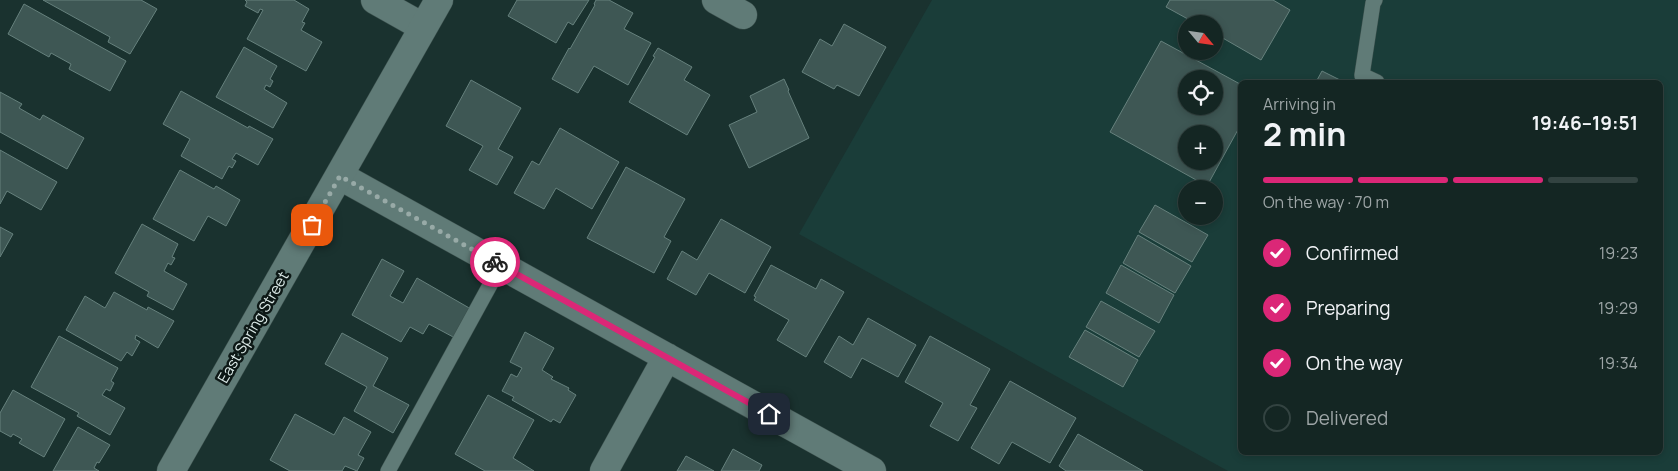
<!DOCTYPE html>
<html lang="en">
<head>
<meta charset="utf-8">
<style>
  :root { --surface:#142623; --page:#1d2e2b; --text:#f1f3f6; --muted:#9da5a6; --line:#334341; --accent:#db2777 }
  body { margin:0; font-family:Manrope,sans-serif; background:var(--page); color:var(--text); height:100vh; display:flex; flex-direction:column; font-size:19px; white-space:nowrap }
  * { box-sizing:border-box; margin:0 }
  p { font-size:16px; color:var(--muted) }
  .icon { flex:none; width:28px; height:28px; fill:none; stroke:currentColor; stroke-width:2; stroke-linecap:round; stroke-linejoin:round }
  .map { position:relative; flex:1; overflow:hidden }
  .details { position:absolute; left:1238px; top:80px; width:425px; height:375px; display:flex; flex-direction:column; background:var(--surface); border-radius:8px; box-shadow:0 2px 8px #0003,0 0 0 1px var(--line) }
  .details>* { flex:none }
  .needle { width:32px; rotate:119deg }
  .fabs { position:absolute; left:1178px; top:15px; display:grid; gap:10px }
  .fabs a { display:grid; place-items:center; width:45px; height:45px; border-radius:50%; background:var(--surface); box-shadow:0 2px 8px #0003,0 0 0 1px var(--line); font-size:25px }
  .pin { position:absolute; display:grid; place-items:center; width:42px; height:42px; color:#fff; margin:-21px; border-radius:10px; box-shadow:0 2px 8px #0006 }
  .courier { position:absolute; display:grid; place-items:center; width:50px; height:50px; margin:-25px; border:4px solid #db2777; border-radius:50%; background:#fff; color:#222; box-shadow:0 1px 6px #0007 }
  .overview em { font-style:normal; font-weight:700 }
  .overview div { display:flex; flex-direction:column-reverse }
  .overview { display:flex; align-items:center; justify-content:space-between; height:85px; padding:0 25px }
  h1 { font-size:32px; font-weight:700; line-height:38px }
  .bar { display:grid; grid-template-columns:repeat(4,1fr); gap:8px 5px; align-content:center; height:60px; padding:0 25px }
  .bar i { height:6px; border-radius:4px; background:var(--line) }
  .bar .current { background:var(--accent) }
  .bar p { grid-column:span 4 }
  ol { padding:0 25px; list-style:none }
  li { display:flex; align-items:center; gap:15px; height:55px }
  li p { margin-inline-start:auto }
  li .icon { padding:5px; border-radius:50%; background:var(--accent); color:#fff; stroke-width:4 }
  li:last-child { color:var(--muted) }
  li i { width:28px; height:28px; border:2px solid var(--line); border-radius:50% }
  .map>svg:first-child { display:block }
  .built { fill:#1a3d39; fill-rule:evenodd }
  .building { fill:#3e5754; stroke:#66817d; fill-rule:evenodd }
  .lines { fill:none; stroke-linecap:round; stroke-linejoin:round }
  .service-casing { stroke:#3b504d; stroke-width:16 }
  .minor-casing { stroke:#3b504d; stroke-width:29 }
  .tertiary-casing { stroke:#3b504d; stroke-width:29 }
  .service { stroke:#607b77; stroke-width:15 }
  .minor { stroke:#607b77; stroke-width:28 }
  .tertiary { stroke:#607b77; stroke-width:28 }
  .done { stroke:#98aaa7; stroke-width:5; stroke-dasharray:0 9 }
  .route { stroke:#db2777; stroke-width:6 }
  .labels { text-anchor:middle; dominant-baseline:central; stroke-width:5; stroke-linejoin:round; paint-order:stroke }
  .street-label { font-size:15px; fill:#dceae8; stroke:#0d1816 }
</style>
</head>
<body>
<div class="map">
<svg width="1678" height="471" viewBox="0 0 1678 471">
  <rect width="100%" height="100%" fill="#1a322f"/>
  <path class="built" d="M932 0H1678V471H1228L799 234ZM1186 24H1214V51H1186ZM1186 79H1214V106H1186ZM1240 82H1660V452H1240ZM1186 134H1214V161H1186ZM1186 189H1214V216H1186Z"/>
  <path class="building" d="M43 0H141L157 9 130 54 108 42 110 37Z
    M245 0H294L309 9 302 22 305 23 301 30 322 42 306 71 247 39 263 10 260 9 258 13 245 6 247 2Z
    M517 0H589L573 25 568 22 556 43 508 16Z
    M596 0H609L633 13 624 29 651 43 628 85 594 66 578 93 552 79 569 48 570 49 595 5 594 4Z
    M1170 0H1273L1290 10 1261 60 1214 33V24H1197L1166 7Z
    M24 4 126 61 110 91 69 69 71 64 51 53 49 57 8 34Z
    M844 24 886 47 859 96 837 85 834 89 802 72 820 39 832 46Z
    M1161 41 1240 84V126L1207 186 1110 132ZM1186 79H1214V106H1186ZM1186 134H1214V161H1186Z
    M244 47 277 66 270 79 273 81 270 87 266 85 264 89 287 103 273 128 216 97Z
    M658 48 692 67 684 80 710 95 687 135 629 102 655 57 653 56Z
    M1322 71 1344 82H1316Z
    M784 79 789 90 788 91 809 138 749 168 729 125 757 112 750 96Z
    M471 80 521 108 498 149 513 157 497 185 469 170 483 146 446 126Z
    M181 91 248 128 249 126 273 139 258 165 236 153 232 159 236 161 232 168 229 166 222 179 181 156 190 139 163 124Z
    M0 92 22 104 19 108 40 120 43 115 84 138 67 169 0 132Z
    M560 128 619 162 592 209 556 188 544 209 514 193 532 161 539 165Z
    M0 150 57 182 41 210 7 191 0 204Z
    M626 167 685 199 664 237 671 241 654 273 587 238Z
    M180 170 214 189 216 186 240 200 226 226 208 216 194 241 153 219Z
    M1155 205 1208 235 1192 262 1139 232Z
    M721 219 771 247 745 293 709 273 696 295 667 279 682 251 697 260Z
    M142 224 178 244 172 257 175 258 171 265 168 263 164 271 187 284 173 310 147 296 149 292 115 273Z
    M0 227 13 234 0 257Z
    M1138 235 1191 266 1175 293 1123 263Z
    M382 259 404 271 390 296 403 303 417 278 471 309 455 338 429 324 423 334 410 327 401 342 352 315Z
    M771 265 816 289 821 279 844 292 806 357 777 340 789 320 754 300 756 297 754 296Z
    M1121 265 1174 295 1159 323 1106 293Z
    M114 292 147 310 148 307 174 321 158 348 136 335 135 339 140 342 132 356 127 352 121 361 66 330 85 296 105 308Z
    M1101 301 1155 331 1139 357 1086 327Z
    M868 318 916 345 898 377 862 358 851 378 824 362 839 336 853 345Z
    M1085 330 1138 360 1123 387 1069 357Z
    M525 332 554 348 542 370 553 377 551 379 569 388 568 390 576 395 560 423 553 419 551 422 512 400 514 397 502 391 511 374 517 377 522 368 510 362Z
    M342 333 388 358 373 386 409 405 393 433 354 411 367 387 325 364Z
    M59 336 118 368 111 381 114 383 110 391 106 389 102 395 125 408 110 435 77 416 79 413 31 387Z
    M930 336 990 369 970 405 977 408 958 441 930 426 943 403 905 382Z
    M1010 381 1076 418 1050 463 1012 442 999 464 971 448Z
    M13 390 65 419 44 457 19 443 22 439 13 434 11 437 0 431V413Z
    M488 395 534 420 513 458 534 471H485L455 454Z
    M295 414 334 435 344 417 371 432 358 455 364 458 357 471 345 466 342 471H290L270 460Z
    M78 427 110 445 99 463 97 462 94 468 99 471H53Z
    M1078 434 1143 471H1066L1059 466Z
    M733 449 762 465 759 471H721Z
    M686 456 714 471H677Z"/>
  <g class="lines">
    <g class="service-casing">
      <path id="service" d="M1375 0 1373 3 1362 75 1377 82
        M388 471 501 265"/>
    </g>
    <g class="minor-casing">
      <path id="minor" d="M375 0 423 27
        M716 0 743 15
        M340 176 872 471
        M604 471 667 357"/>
    </g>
    <g class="tertiary-casing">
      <path id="tertiary" d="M171 471 439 0"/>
    </g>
    <use href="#service" class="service"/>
    <use href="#minor" class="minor"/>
    <use href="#tertiary" class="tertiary"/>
  </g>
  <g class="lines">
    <path class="done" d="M312 225 340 176 495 262"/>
    <path class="route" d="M495 262 769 414"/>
  </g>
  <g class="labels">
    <g class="street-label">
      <text transform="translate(253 327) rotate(-60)">East Spring Street</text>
    </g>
  </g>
</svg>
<div class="fabs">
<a><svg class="needle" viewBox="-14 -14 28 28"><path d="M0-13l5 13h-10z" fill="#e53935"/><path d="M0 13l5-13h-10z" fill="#9da5a6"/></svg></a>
<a><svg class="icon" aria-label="locate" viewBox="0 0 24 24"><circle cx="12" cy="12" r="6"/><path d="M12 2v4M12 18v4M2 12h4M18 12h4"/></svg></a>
<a>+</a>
<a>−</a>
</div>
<div class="pin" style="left:312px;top:225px;background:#ea580c"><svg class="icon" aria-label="bag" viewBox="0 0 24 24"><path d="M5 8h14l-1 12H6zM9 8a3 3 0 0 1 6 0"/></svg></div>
<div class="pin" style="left:769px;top:414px;background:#1f2937"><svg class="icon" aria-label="home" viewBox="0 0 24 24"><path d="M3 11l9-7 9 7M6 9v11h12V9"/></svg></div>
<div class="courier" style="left:495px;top:262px"><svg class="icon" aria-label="bike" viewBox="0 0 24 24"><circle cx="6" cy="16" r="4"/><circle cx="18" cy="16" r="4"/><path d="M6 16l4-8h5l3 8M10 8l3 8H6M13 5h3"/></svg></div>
<section class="details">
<div class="overview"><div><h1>2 min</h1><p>Arriving in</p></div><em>19:46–19:51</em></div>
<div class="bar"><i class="current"></i><i class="current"></i><i class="current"></i><i></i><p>On the way · 70 m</p></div>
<ol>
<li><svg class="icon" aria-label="check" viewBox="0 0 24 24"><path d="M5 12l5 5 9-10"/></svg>Confirmed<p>19:23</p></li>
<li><svg class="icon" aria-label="check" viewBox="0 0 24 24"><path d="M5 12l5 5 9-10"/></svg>Preparing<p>19:29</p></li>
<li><svg class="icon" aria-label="check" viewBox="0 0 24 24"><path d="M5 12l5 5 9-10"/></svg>On the way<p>19:34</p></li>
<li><i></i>Delivered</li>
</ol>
</section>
</div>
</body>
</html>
